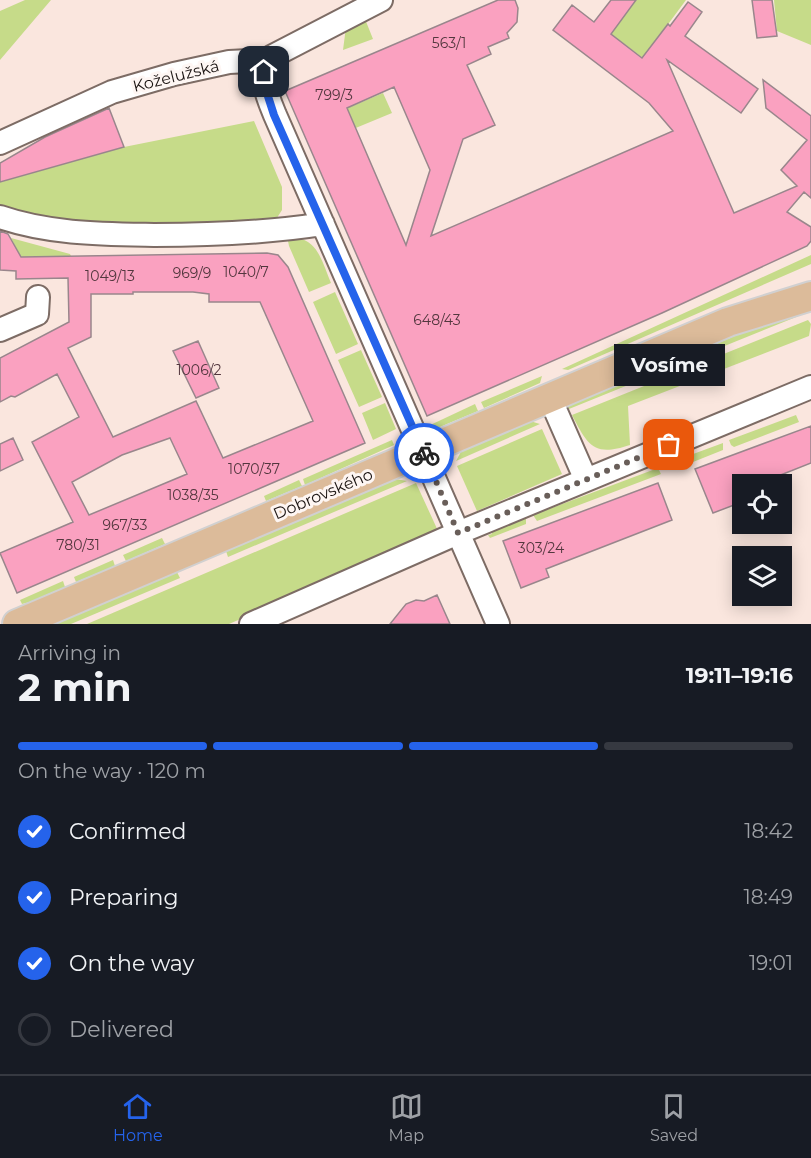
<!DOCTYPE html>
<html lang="en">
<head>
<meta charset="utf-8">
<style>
  :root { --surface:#171b24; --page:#242831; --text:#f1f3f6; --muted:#9ea1a6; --line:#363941; --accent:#2563eb }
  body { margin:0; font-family:Montserrat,sans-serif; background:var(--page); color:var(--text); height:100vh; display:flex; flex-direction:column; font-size:22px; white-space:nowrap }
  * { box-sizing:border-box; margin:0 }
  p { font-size:20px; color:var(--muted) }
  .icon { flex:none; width:33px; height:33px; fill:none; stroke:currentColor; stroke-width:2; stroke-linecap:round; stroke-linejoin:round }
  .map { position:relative; height:624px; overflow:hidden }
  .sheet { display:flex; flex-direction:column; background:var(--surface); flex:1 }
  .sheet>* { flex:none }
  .buttons { position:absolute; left:732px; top:474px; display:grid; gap:12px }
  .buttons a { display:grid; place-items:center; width:60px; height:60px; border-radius:0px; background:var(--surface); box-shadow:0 3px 15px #0003; font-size:30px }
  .pin { position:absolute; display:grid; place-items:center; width:51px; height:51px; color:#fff; margin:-26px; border-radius:12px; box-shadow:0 3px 9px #0006 }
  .courier { position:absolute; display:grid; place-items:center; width:60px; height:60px; margin:-30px; border:4px solid #2563eb; border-radius:50%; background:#fff; color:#222; box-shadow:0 2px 8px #0007 }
  .bubble { position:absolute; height:42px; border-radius:0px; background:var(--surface); box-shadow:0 3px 15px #0003; font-size:20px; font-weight:700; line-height:42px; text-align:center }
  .overview em { font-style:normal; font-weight:700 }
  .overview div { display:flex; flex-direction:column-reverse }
  .overview { display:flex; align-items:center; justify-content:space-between; height:102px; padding:0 18px }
  h1 { font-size:39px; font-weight:700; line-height:45px }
  .bar { display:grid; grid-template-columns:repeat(4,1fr); gap:9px 6px; align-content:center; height:72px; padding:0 18px }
  .bar i { height:8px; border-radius:4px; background:var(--line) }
  .bar .current { background:var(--accent) }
  .bar p { grid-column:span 4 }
  ol { padding:0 18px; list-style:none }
  li { display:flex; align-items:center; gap:18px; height:66px }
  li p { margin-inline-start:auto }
  li .icon { padding:6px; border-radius:50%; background:var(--accent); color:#fff; stroke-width:4 }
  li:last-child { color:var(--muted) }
  li i { width:33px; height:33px; border:3px solid var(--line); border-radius:50% }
  .menu { display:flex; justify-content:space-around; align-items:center; height:84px; border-top:2px solid var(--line); background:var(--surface); font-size:16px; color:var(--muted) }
  .menu a { display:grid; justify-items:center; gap:3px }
  .menu .current { color:var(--accent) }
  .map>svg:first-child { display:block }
  .green { fill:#c6db89 }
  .building { fill:#faa1c0; stroke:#99868c; stroke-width:1.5; fill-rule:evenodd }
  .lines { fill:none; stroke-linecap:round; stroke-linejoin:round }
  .minor-casing { stroke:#7d6c65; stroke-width:26 }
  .major-casing { stroke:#d1d0d0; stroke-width:32 }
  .minor { stroke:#fff; stroke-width:22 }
  .major { stroke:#dcbb9a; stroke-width:28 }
  .done { stroke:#695e59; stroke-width:6; stroke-dasharray:0 10.8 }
  .route { stroke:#2563eb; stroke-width:8 }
  .labels { text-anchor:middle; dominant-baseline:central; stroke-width:6; stroke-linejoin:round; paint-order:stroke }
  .number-label { font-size:14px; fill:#53373e }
  .street-label { font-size:16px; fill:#1b1412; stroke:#fef6f3 }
</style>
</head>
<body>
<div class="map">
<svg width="811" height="624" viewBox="0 0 811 624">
  <rect width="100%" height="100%" fill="#fae6de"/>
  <path class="green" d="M25 0H51L0 60V11Z
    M636 0H686L643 58 595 22Z
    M774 0H811V45L777 31Z
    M365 19 373 39 343 50 346 27Z
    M383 93 392 113 346 132 343 110Z
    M254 121 282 187V210L273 224 83 225 0 208V182L124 147Z
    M11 238 70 254 71 256 21 257Z
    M297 238C319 241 323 265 331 283L309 292 289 246 288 241Z
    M811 255V264L568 370 562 369Z
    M335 292 358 344 336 354 313 302Z
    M811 303V311L569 409 567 404 693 354Z
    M808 320 811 324 809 336 628 406 630 445C594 457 588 446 572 415Z
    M361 350 382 397 359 407 338 360Z
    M542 376 540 383 484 408 481 402Z
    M385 403 396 429 373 440 362 413Z
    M475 404 478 411 435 429 426 427Z
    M796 415 799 422 734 447 731 445 729 440Z
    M530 421 540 424 456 461 462 450Z
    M542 429 562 474 477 511 457 466Z
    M392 440 394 445 305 485 303 479Z
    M723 443V450L688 464 685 457Z
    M658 468 661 474 537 521 533 515Z
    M395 479 407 481 228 557 226 551Z
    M299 480 302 486 266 501 264 496Z
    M416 483 439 533 229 624H87Z
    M526 518V524L490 538 488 535 492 534 491 530Z
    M162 538 165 544 126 561 123 555Z
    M113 560 115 566 76 582 74 577Z
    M177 572 180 578 71 624H53Z
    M63 581 65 587 30 602 22 604 20 600Z"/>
  <path class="building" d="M498 0H515L518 8 517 22 507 33 509 38 488 47 491 54 467 65 495 125 463 139 431 236 673 131 649 103 553 30 572 5 594 22 611 0H636L611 34 642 58 668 24 670 26 688 2 702 12 685 36 758 89 741 113 667 60 734 213 797 186 781 170 807 140 766 108 763 80 811 116V198L804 192 787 212 811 227V241L807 246 662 313 427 416 285 91ZM394 87 430 170 406 245 347 108Z
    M752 0H772L777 36 757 38Z
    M109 108 124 147 0 182V163L45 137Z
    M0 231 8 234 21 257 267 253 278 255 288 267 365 443 17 593 0 553 73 522 32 442 79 417 57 374 15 397 11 396 0 402V358L69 322 68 278 16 279V271L0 270ZM133 292H193L209 294V302H260L313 421 223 458 196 401 113 437 68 348 91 337V294H133ZM170 438 187 474 89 515 72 482 122 455Z
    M198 341 219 388 196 398 173 351Z
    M811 426V463L758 484H742V502L713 513 695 469Z
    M13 438 23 460 0 471V444Z
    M658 483 672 520 546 569 549 577 521 588 503 541Z
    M437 595 450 624H390L406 604 416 600 424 601Z"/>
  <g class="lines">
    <g class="minor-casing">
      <path id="minor" d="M381 0 271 57C256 71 268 98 275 115L498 624
        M0 143 112 92 174 74 229 62 249 61 265 65
        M0 217C49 234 102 234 154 235 211 235 266 233 323 224
        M0 330 37 314 38 297
        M550 398 586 480
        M251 624 458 533 811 387"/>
    </g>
    <g class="major-casing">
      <path id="major" d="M17 624 728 322 811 296"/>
    </g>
    <use href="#minor" class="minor"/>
    <use href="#major" class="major"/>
  </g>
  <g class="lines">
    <path class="done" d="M424 453 458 533 669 445"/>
    <path class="route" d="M264 72 265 87 274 115 424 453"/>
  </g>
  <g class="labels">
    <g class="number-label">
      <text x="449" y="43">563/1</text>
      <text x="334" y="95">799/3</text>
      <text x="246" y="272">1040/7</text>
      <text x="192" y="273">969/9</text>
      <text x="110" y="276">1049/13</text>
      <text x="437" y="320">648/43</text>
      <text x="199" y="370">1006/2</text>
      <text x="254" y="469">1070/37</text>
      <text x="193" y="495">1038/35</text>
      <text x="125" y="525">967/33</text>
      <text x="78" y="545">780/31</text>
      <text x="541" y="548">303/24</text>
    </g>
    <g class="street-label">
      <text transform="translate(176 76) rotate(-14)">Koželužská</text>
      <text transform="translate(323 494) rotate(-23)">Dobrovského</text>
    </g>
  </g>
</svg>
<div class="buttons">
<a><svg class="icon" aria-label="locate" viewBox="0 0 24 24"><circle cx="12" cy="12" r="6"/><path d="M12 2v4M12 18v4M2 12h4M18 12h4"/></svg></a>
<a><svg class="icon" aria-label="layers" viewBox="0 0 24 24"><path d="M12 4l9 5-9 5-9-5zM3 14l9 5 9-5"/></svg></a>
</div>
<div class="pin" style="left:669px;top:445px;background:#ea580c"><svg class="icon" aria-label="bag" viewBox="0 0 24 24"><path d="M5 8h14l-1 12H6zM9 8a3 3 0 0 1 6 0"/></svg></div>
<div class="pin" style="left:264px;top:72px;background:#1f2937"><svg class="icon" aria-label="home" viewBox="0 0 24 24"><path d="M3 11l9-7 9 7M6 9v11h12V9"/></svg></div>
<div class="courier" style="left:424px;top:453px"><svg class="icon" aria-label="bike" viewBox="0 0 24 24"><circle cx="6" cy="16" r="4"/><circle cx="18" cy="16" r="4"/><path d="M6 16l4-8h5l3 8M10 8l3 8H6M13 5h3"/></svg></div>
<div class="bubble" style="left:614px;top:344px;width:111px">Vosíme</div>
</div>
<section class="sheet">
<div class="overview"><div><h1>2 min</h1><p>Arriving in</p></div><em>19:11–19:16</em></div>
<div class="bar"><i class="current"></i><i class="current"></i><i class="current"></i><i></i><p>On the way · 120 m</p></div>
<ol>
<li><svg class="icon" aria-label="check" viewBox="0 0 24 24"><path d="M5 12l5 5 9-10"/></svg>Confirmed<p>18:42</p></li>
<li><svg class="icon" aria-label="check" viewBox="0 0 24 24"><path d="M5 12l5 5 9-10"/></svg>Preparing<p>18:49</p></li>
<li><svg class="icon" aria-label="check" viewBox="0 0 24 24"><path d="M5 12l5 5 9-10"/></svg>On the way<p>19:01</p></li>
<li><i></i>Delivered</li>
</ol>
</section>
<nav class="menu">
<a class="current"><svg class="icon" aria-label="home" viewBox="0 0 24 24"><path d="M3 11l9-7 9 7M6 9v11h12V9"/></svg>Home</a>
<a><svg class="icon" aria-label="map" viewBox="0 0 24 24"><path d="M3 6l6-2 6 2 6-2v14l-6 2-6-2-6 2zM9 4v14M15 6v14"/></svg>Map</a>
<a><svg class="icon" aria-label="saved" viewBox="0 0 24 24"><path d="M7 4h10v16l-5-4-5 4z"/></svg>Saved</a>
</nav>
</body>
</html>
